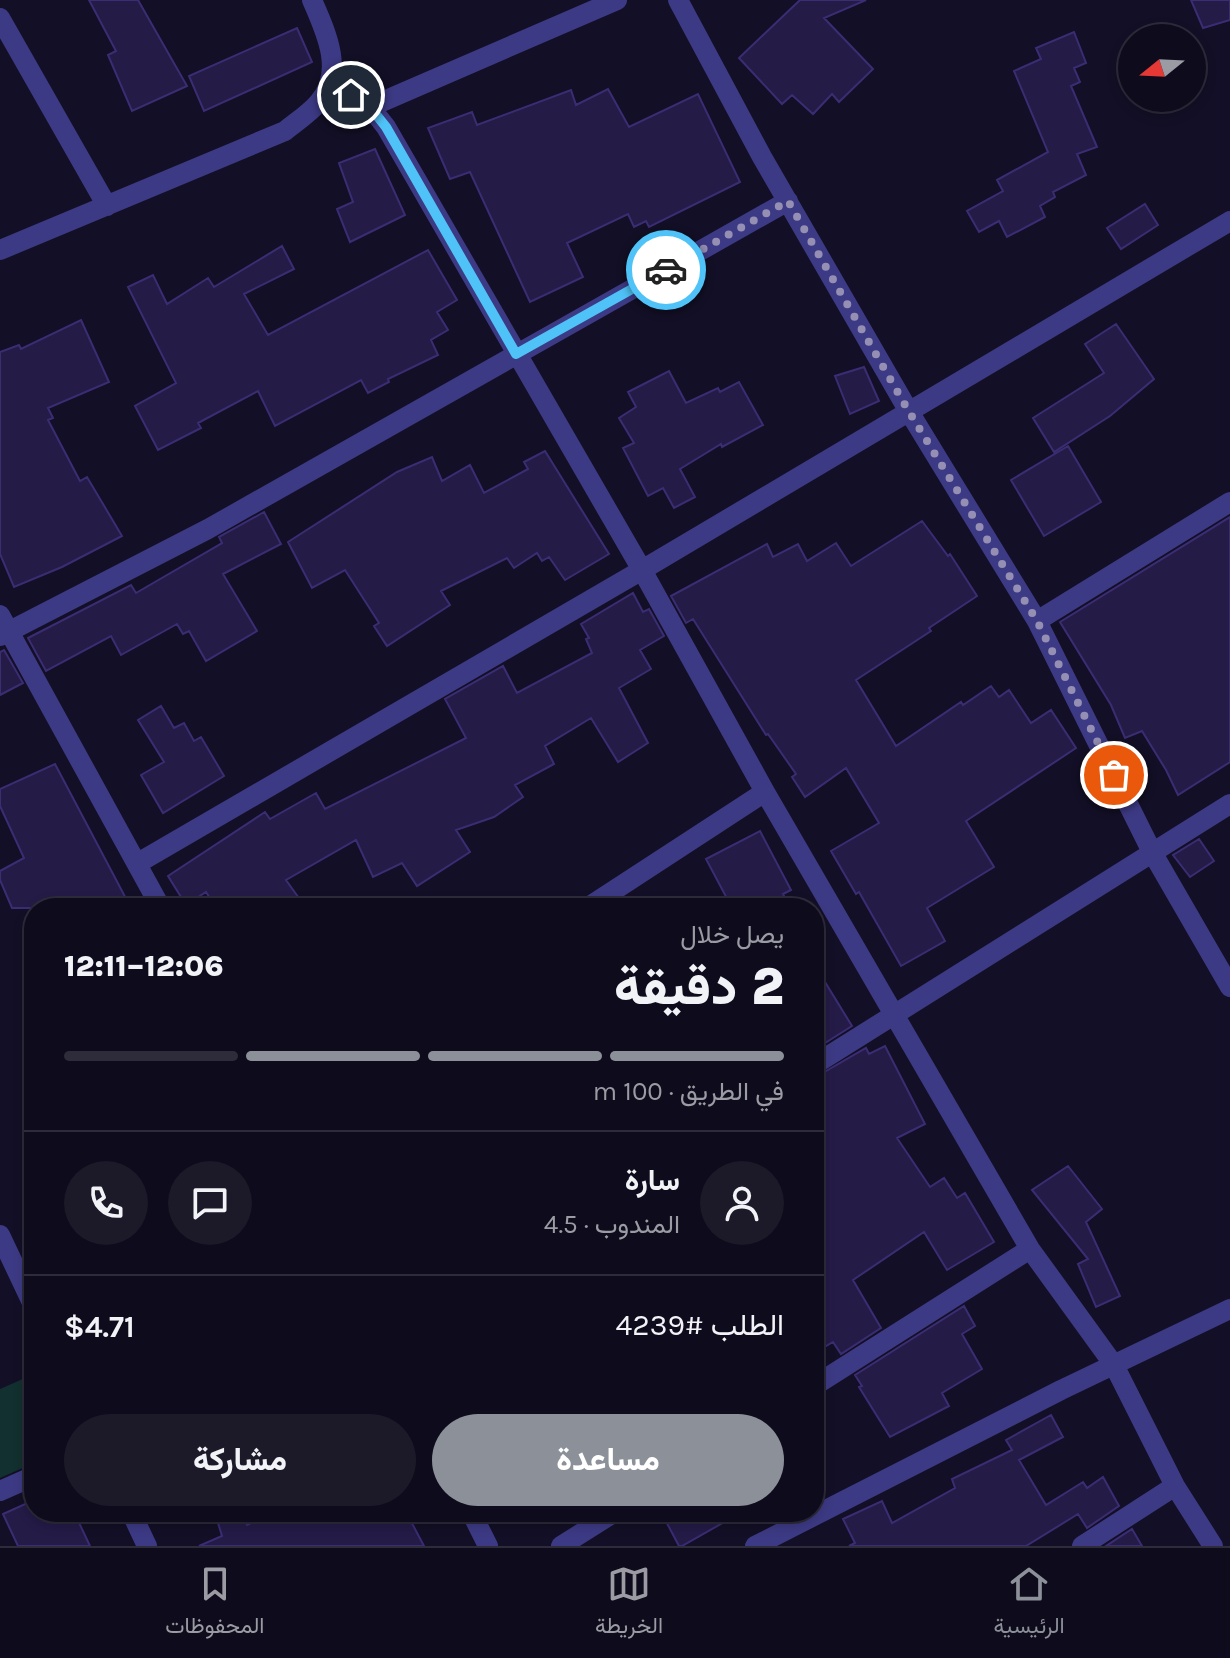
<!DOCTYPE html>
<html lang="ar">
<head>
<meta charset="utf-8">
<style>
  :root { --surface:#0e0b1c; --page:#1c1929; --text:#f1f3f6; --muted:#9b9ba3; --line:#2e2b3b; --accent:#8c9099 }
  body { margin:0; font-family:Karla,Vazirmatn,sans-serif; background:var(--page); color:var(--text); direction:rtl; height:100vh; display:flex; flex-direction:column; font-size:30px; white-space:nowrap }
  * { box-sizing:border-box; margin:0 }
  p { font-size:26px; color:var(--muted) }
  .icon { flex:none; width:44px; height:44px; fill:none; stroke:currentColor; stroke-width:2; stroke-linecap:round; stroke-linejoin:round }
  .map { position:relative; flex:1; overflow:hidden; direction:ltr }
  .panel { position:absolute; left:24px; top:898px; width:800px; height:624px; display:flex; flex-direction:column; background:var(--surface); border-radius:32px; box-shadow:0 4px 12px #0003,0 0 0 2px var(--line); direction:rtl }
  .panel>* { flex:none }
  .needle { width:52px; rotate:252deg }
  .buttons { position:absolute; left:1118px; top:24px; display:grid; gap:16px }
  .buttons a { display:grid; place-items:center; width:88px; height:88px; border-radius:50%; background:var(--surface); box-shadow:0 4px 12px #0003,0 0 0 2px var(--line); font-size:40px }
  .pin { position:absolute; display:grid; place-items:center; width:68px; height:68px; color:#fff; margin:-34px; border:4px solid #fff; border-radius:50%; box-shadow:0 2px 8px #0007 }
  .courier { position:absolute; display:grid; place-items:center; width:80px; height:80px; margin:-40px; border:6px solid #4fc3f7; border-radius:50%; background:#fff; color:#222; box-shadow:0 2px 10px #0007 }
  .overview em { font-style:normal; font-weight:800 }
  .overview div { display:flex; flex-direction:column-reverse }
  .overview { display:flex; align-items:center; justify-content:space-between; height:136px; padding:0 40px }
  h1 { font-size:52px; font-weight:800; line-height:60px }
  .bar { display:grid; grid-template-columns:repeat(4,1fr); gap:12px 8px; align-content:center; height:96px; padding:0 40px }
  .bar i { height:10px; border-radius:6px; background:var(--line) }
  .bar .on { background:var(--accent) }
  .bar p { grid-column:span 4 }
  .line { display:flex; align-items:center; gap:20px; padding:0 40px; border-top:2px solid var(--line) }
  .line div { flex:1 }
  .round { display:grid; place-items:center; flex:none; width:84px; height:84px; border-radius:42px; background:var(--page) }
  .button { display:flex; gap:16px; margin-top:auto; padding:16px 40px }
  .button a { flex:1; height:92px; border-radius:48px; background:var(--accent); color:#fff; font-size:32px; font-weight:800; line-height:92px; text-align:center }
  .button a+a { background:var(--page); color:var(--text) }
  .dock { display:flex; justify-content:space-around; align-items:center; height:112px; border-top:2px solid var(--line); background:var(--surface); font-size:22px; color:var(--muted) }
  .dock a { display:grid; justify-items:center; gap:4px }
  .dock .on { color:var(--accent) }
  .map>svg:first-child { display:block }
  .green { fill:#12302f }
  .building { fill:#241b47; stroke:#3b2d73; stroke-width:2 }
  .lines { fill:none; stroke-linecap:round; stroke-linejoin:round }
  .street { stroke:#3d3a85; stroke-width:20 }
  .done { stroke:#948fb3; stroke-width:8; stroke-dasharray:0 14.4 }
  .route { stroke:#4fc3f7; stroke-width:10 }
</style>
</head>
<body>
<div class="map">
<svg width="1230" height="1546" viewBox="0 0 1230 1546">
  <rect width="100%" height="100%" fill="#130f26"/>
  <path class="green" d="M34 1374V1463L0 1478V1389Z"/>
  <path class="building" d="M89 0H138L187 86 132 111 108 55 116 51Z
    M800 0H866L824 18 873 69 839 102 832 94 813 114 792 95 782 104 739 58Z
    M1191 0H1230V20L1203 28Z
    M297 28 312 62 204 111 189 76Z
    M1074 32 1086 63 1074 68 1080 82 1071 86 1097 147 1077 154 1086 175 1053 192 1055 197 1040 206 1045 217 1007 237 999 221 979 232 967 211 1003 191 997 180 1048 152 1014 71 1041 59 1036 48Z
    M608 89 629 127 698 94 740 182 649 227 646 221 634 227 628 214 567 243 583 277 530 302 470 172 450 179 428 128 472 112 477 125 571 90 576 105Z
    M375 149 405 215 350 242 337 209 353 202 339 163Z
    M1145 204 1158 225 1121 249 1107 228Z
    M282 246 294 269 244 294 268 335 428 250 457 300 437 312 448 330 431 340 438 355 388 379 389 382 368 393 361 380 275 426 258 391 198 423 201 428 158 450 135 406 176 383 128 287 153 275 167 304 208 278 214 287Z
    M81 320 109 382 48 408 53 418 48 420 80 481 87 477 122 536 62 567 14 587 0 554V352L19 345 21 349Z
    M1116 324 1154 379 1110 416 1054 452 1033 418 1104 373 1085 344Z
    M864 367 879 401 850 414 835 376Z
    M669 371 686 403 718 388 720 392 739 382 763 425 722 447 721 444 680 469 695 497 674 508 663 488 648 496 623 448 634 443 619 418 636 407 628 392Z
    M1068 446 1101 502 1044 536 1011 480Z
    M545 451 609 554 565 580 549 557 542 561 537 553 514 568 507 558 441 591 450 605 387 646 374 626 379 623 345 570 312 588 288 542 397 472 432 457 442 481 470 465 484 493 528 469 524 462Z
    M264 512 281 544 223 574 257 631 206 661 189 631 183 634 177 624 121 655 111 636 46 671 28 638 131 585 136 593 222 543 219 537Z
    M1230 517V762L1178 795 1166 770 1142 731 1125 738 1111 705 1060 622Z
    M922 521 948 556 950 554 977 596 929 628 931 631 856 680 896 746 961 702 963 705 991 686 999 697 1009 690 1031 723 1051 710 1076 748 966 821 994 867 927 908 945 941 901 966 859 892 856 894 831 851 879 823 846 768 805 797 792 777 796 774 768 734 766 735 693 619 686 623 671 596 767 544 773 557 798 544 807 561 836 543 851 566Z
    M633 593 643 612 649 609 664 636 640 650 651 669 619 688 648 743 618 762 591 718 545 746 554 764 515 785 523 797 494 817 456 830 470 852 417 886 402 863 373 877 356 840 286 880 306 908H216L206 892 186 905 168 876 265 812 270 819 316 793 325 809 466 738 445 699 503 666 517 693 592 653 586 639 589 638 581 624Z
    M4 650 23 683 0 695V652Z
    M161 706 174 728 184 723 194 741 201 737 224 776 163 813 141 775 164 762 138 720Z
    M55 764 131 908H12L0 880V871L24 858 0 806V789Z
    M760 831 791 890 783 894 790 908H732L706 859Z
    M1199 839 1214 861 1190 877 1173 855Z
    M814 964 852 1026 814 1050Z
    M885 1046 925 1124 897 1138 930 1187 944 1178 957 1198 965 1193 994 1242 947 1270 924 1232 853 1280 881 1328 841 1354 833 1342 814 1353V1078L866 1048 869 1054Z
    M1068 1166 1102 1209 1086 1222 1120 1296 1096 1307 1078 1264 1088 1259 1032 1190Z
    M964 1306 975 1326 962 1334 982 1369 942 1393 949 1406 890 1437 859 1387 862 1386 855 1375Z
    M1051 1415 1063 1437 1019 1460 1046 1505 1083 1482 1087 1488 1103 1477 1119 1506 1087 1528 1078 1514 1026 1546H849L855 1543 843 1519 882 1501 892 1523 955 1488 952 1479 1012 1450 1006 1440Z
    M34 1500V1512H74L90 1546H18L3 1514Z
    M276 1512H406L424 1546H199L222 1536 218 1523 242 1514 247 1525Z
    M661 1512H742L682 1546H679Z
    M1132 1529 1142 1546H1106Z"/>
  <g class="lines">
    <path class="street" d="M678 0 762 157 908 410 1037 621 1152 852 1230 987
      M0 18 107 206
      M331 82 370 107 386 127 642 570 765 792 1030 1249 1114 1365 1175 1486 1213 1546
      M370 107 617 0
      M0 250 285 131C296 122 310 113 319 102 345 72 326 32 312 0
      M0 615 161 908
      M1037 621 1230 502
      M0 636 208 529 788 201
      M138 863 642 570 1230 221
      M587 908 765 792
      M814 1065 1230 804
      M0 1235 34 1307
      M814 1386 1030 1249
      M0 1491 34 1476
      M131 1512 147 1546
      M471 1512 488 1546
      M561 1546 615 1512
      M755 1546 1061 1390 1230 1309
      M1082 1546 1175 1486"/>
  </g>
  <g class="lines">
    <path class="done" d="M666 270 788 201 908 410 1037 621 1114 775"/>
    <path class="route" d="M351 95 370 107 386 127 516 354 666 270"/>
  </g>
</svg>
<div class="buttons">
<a><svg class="needle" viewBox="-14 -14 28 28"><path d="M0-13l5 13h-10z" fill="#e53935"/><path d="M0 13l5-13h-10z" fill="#9b9ba3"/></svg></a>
</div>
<div class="pin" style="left:1114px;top:775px;background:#ea580c"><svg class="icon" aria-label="bag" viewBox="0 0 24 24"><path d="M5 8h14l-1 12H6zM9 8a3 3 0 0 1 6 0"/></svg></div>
<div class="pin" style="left:351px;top:95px;background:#1f2937"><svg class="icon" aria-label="home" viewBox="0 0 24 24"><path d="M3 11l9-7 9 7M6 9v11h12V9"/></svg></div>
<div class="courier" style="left:666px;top:270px"><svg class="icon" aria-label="car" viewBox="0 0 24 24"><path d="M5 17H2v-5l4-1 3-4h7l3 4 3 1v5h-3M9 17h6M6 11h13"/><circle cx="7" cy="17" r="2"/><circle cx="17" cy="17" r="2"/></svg></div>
<section class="panel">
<div class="overview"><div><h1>2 دقيقة</h1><p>يصل خلال</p></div><em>12:06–12:11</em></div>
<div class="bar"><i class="on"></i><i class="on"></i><i class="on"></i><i></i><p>في الطريق · 100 m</p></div>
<div class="line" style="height:144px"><a class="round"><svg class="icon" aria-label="person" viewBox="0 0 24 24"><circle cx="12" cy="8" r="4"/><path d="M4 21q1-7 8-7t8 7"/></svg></a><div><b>سارة</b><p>المندوب · 4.5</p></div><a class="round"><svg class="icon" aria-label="chat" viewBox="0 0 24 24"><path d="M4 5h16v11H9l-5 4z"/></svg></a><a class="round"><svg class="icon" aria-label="phone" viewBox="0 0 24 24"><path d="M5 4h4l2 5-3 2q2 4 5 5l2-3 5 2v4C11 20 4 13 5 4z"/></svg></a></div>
<div class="line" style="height:104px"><div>الطلب #4239</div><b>$4.71</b></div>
<div class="button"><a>مساعدة</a><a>مشاركة</a></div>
</section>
</div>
<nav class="dock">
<a class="on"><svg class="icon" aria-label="home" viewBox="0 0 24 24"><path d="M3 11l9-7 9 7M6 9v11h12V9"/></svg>الرئيسية</a>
<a><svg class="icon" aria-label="map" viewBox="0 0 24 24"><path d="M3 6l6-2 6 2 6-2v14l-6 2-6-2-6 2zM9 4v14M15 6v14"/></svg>الخريطة</a>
<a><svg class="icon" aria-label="saved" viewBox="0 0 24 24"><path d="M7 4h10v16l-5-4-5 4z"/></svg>المحفوظات</a>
</nav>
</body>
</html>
